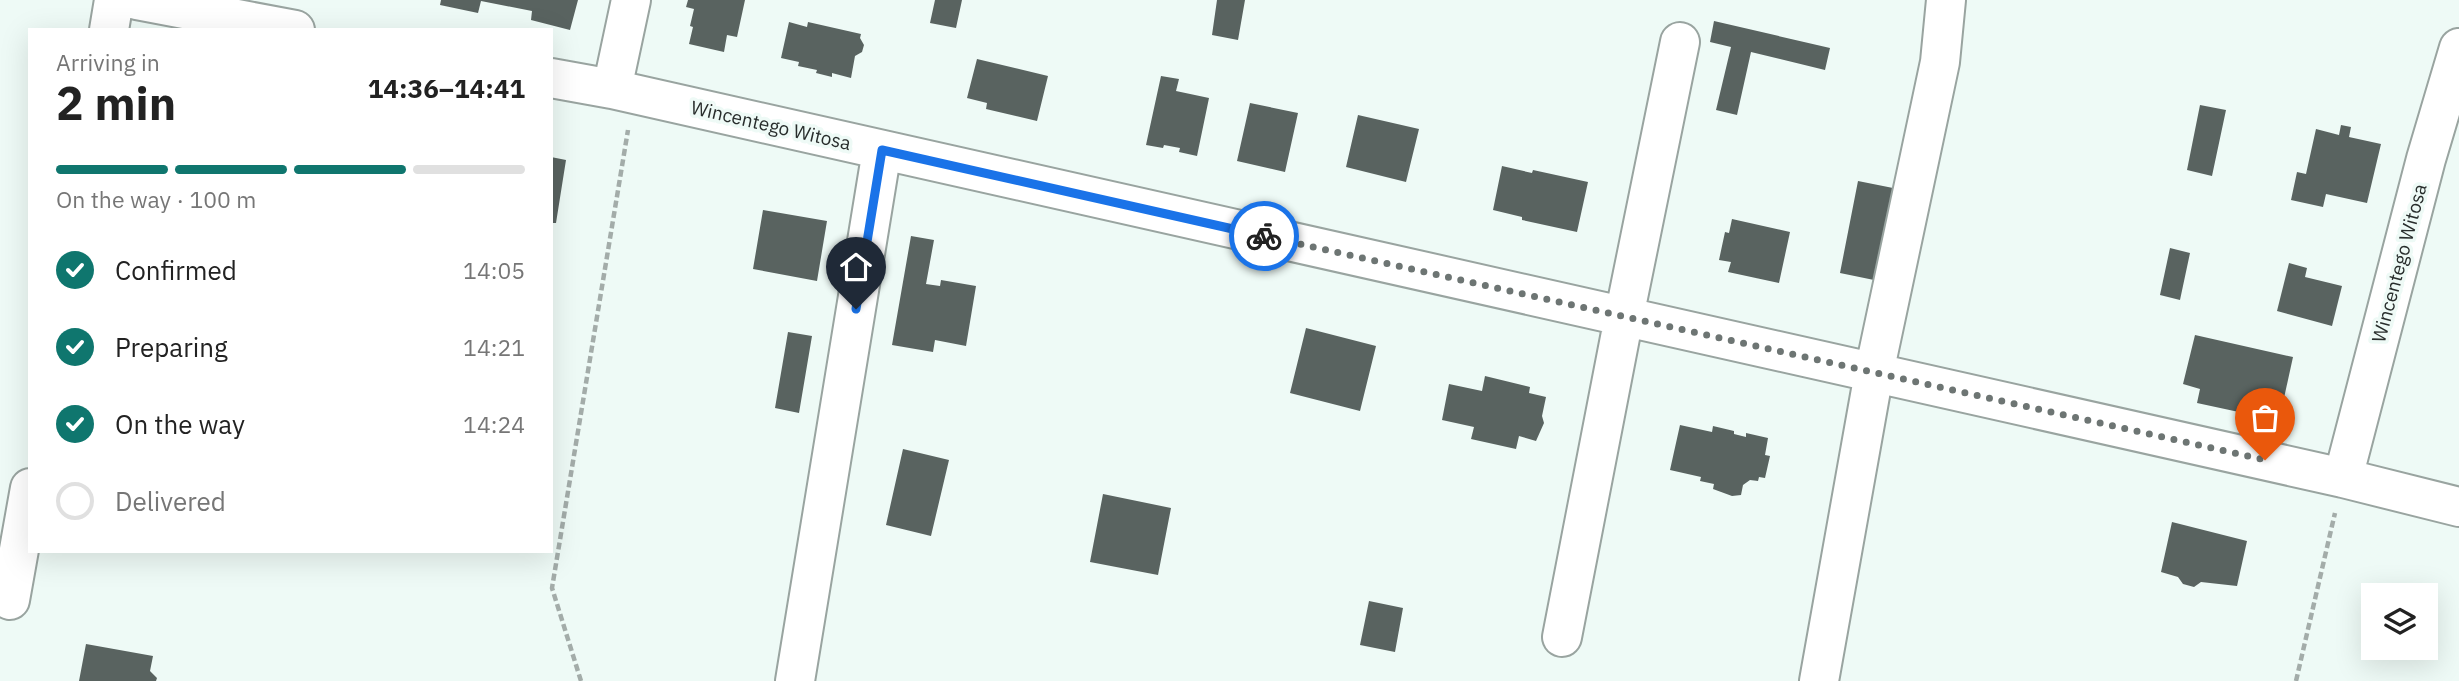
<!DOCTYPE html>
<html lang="en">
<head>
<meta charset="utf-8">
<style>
  :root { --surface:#fff; --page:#f2f2f2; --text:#222; --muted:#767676; --line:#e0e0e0; --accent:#0f766e }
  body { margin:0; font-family:"IBM Plex Sans",sans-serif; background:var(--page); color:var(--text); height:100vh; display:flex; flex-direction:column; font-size:26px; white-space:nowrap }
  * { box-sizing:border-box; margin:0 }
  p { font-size:23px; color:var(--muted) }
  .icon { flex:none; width:38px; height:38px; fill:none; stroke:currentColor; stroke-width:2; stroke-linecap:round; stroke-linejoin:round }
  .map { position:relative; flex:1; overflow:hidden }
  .sheet { position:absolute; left:28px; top:28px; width:525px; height:525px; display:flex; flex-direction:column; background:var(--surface); border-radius:0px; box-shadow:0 7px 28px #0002 }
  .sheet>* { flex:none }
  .fabs { position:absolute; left:2361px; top:583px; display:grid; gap:14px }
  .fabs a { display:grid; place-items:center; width:77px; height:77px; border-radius:0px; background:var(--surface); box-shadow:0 7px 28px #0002; font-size:35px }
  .pin { position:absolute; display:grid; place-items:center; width:60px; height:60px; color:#fff; margin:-72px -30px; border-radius:50% 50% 50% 0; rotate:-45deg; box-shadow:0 0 7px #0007 }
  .pin .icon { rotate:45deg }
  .courier { position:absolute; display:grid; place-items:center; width:70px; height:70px; margin:-35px; border:5px solid #1a73e8; border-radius:50%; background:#fff; color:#222; box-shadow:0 2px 9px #0007 }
  .summary em { font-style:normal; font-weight:700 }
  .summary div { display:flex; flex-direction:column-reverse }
  .summary { display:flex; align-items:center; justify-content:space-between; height:119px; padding:0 28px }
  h1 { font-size:46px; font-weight:700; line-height:52px }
  .bar { display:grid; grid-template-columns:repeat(4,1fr); gap:10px 7px; align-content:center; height:84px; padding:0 28px }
  .bar i { height:9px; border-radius:5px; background:var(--line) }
  .bar .current { background:var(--accent) }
  .bar p { grid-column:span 4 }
  ol { padding:0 28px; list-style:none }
  li { display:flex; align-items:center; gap:21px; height:77px }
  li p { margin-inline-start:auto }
  li .icon { padding:7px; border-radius:50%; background:var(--accent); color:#fff; stroke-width:4 }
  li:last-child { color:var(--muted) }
  li i { width:38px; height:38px; border:4px solid var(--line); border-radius:50% }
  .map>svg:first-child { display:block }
  .building { fill:#596360 }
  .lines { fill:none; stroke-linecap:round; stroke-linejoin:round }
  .minor-casing { stroke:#99a4a0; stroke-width:42 }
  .path { stroke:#a3aca9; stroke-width:4.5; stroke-dasharray:7 3.5; stroke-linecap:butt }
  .minor { stroke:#fff; stroke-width:38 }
  .done { stroke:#6d7573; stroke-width:7; stroke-dasharray:0 12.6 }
  .route { stroke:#1a73e8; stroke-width:9 }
  .labels { text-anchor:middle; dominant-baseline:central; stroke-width:7; stroke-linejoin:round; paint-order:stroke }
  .street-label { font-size:19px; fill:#282d2c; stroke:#eefaf6 }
</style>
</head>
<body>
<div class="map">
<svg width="2459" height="681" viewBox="0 0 2459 681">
  <rect width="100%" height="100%" fill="#eefaf6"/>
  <path class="building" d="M441 0H578L570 30 531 20 532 11 481 1 478 13 440 5Z
    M688 0H745L737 37 727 35 724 52 689 44 693 27 690 26 694 9 686 7Z
    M935 0H962L956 28 930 23Z
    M1217 0H1245L1238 40 1212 35Z
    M1714 21 1830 48 1825 70 1751 52 1737 115 1716 110 1731 47 1710 42Z
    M789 22 807 27 808 22 861 34 860 38 864 45 862 52 855 56 851 78 832 73V77L816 73 817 70 798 66 799 62 781 58Z
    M977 59 1048 76 1037 121 986 109 987 103 967 98Z
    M1161 76 1179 79 1176 91 1209 98 1197 156 1179 152 1180 148 1164 145 1163 148 1146 145Z
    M1250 103 1298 113 1285 172 1237 161Z
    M2200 105 2226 110 2212 176 2187 170Z
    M1358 115 1419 129 1406 182 1346 167Z
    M2341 125 2351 127 2349 137 2381 144 2367 203 2326 194 2323 207 2291 200 2297 172 2306 174 2316 129 2339 135Z
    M551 157 566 160 556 223H551Z
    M1502 166 1532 173 1533 170 1588 182 1577 232 1522 220V217L1493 210Z
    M1858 181 1893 188 1874 280 1840 273Z
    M763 210 827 221 817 281 753 269Z
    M1732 219 1790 232 1779 283 1728 272 1731 262 1719 260 1725 232 1729 233Z
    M911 236 934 240 926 284 940 286 941 280 976 286 966 346 935 340 933 352 892 345Z
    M2170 248 2190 253 2180 300 2160 295Z
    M2289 263 2307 268 2305 277 2342 286 2332 326 2277 311Z
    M1306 328 1376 346 1360 411 1290 393Z
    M788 332 812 336 799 413 775 408Z
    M2195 335 2293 357 2284 398 2268 394 2262 417 2197 403 2200 389 2183 384Z
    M1485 376 1530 387 1529 393 1546 397 1542 416 1544 423 1536 441 1519 436 1516 449 1471 439 1474 427 1442 420 1449 384 1482 391Z
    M1680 425 1712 432 1713 426 1734 431V434L1746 437V433L1768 438 1765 455 1770 456 1765 478 1759 477 1758 481 1750 480 1743 485 1741 495 1732 496 1713 489 1714 484 1700 481 1701 477 1670 470Z
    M903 449 949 460 931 536 886 525Z
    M1103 494 1171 508 1158 575 1090 562Z
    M2172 522 2247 541 2237 586 2201 582 2194 587 2183 584 2178 577 2161 572Z
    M1369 601 1403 608 1395 652 1360 645Z
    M86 644 153 656 150 671 157 678 156 681H79Z"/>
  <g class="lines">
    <g class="minor-casing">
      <path id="minor" d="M137 0 295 30
        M109 30 114 0
        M551 78 612 89 2343 478 2459 507
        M612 89 631 0
        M2343 478 2426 159 2459 48
        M10 600 30 488
        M1562 637 1624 317 1680 42
        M795 681 882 150
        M1819 681 1874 373 1940 62 1946 0"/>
    </g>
    <path class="path" d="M581 681 552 588 628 130
      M2296 681 2335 513"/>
    <use href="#minor" class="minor"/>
  </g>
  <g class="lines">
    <path class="done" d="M1264 236 2265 460"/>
    <path class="route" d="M856 309 882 150 1264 236"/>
  </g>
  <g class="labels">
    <g class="street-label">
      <text transform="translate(771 125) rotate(13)">Wincentego Witosa</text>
      <text transform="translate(2399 263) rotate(-75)">Wincentego Witosa</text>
    </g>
  </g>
</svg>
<div class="fabs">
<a><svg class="icon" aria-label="layers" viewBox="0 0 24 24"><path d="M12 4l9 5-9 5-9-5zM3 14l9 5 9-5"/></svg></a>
</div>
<div class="pin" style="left:2265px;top:460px;background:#ea580c"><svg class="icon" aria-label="bag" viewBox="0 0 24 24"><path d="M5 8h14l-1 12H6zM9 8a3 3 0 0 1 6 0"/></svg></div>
<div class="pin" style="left:856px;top:309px;background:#1f2937"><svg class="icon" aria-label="home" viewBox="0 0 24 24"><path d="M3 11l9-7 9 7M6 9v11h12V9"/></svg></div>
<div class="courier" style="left:1264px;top:236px"><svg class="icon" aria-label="bike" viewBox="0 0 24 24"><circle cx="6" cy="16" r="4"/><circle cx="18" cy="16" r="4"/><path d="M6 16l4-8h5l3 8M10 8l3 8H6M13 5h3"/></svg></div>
<section class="sheet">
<div class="summary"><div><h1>2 min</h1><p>Arriving in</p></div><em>14:36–14:41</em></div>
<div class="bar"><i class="current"></i><i class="current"></i><i class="current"></i><i></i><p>On the way · 100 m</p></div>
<ol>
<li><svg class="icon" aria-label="check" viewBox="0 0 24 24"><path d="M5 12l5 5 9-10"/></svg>Confirmed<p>14:05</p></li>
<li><svg class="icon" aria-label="check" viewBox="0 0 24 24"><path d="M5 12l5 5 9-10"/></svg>Preparing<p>14:21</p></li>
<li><svg class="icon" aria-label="check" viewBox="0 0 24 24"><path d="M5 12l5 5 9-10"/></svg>On the way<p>14:24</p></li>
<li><i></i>Delivered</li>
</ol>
</section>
</div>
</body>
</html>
